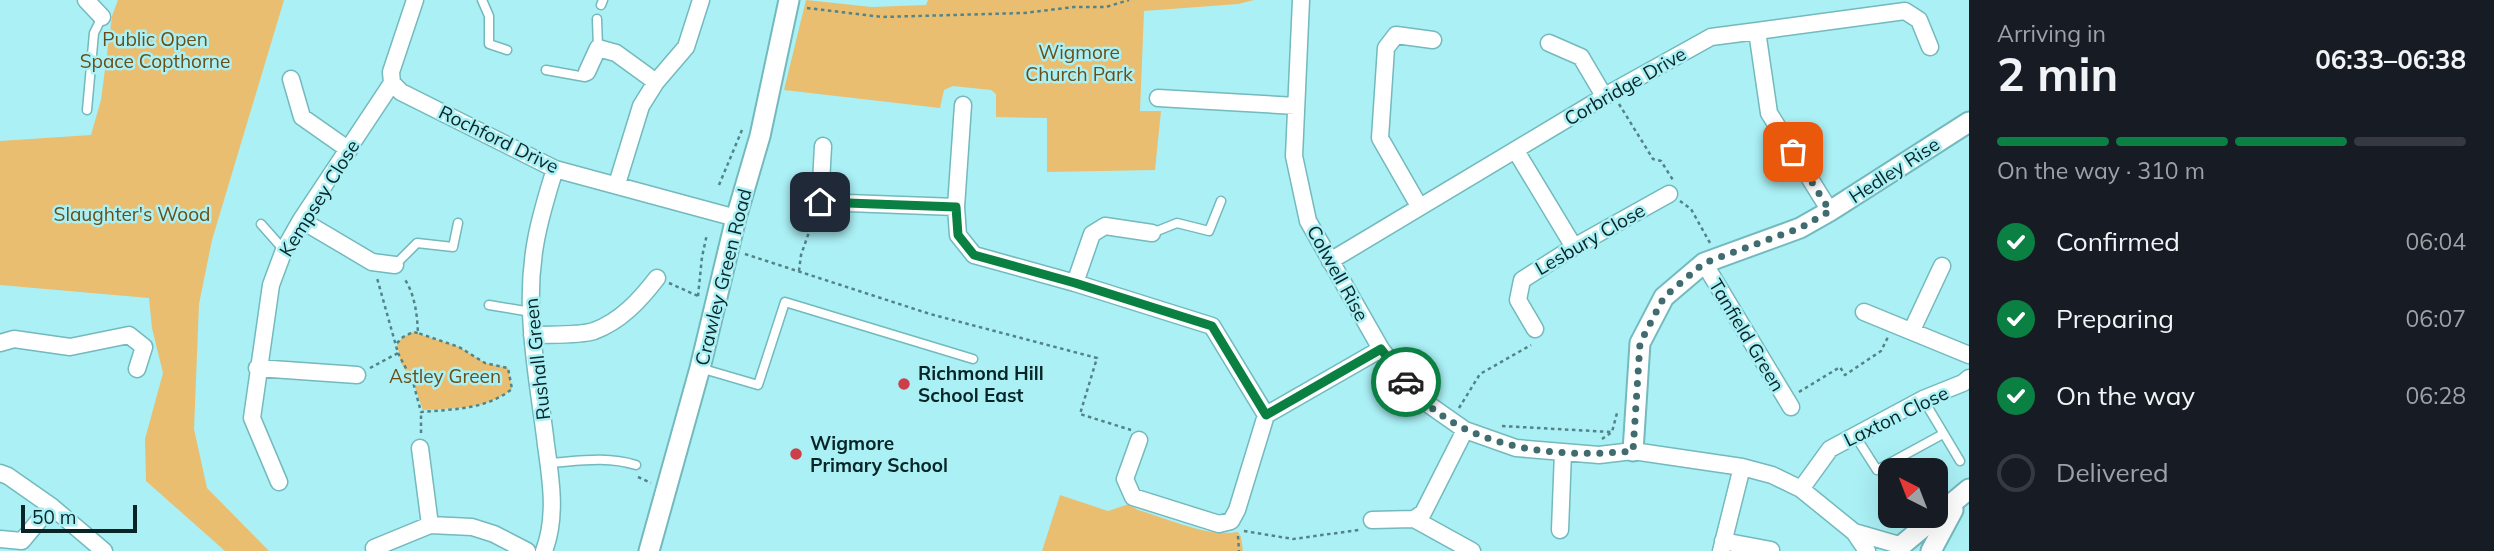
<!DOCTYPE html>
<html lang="en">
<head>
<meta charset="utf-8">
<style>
  :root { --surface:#171b24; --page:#20242c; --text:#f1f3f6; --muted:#9ea1a6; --line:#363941; --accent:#0b8043 }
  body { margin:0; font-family:Mulish,sans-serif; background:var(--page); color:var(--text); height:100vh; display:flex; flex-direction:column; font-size:26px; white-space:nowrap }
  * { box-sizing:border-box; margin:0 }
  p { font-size:23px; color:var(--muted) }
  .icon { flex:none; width:38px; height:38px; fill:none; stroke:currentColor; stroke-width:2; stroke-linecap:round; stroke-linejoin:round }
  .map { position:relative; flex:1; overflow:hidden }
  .details { display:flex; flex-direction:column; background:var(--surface); width:525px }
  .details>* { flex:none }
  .needle { width:46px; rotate:318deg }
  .buttons { position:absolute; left:1878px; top:458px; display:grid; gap:14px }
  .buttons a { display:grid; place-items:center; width:70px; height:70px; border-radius:14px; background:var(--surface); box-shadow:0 7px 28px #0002; font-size:35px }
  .scale { position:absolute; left:21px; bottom:18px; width:116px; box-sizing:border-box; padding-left:7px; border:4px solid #072527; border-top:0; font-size:19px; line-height:24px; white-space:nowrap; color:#072527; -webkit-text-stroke:5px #aaf0f5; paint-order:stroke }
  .pin { position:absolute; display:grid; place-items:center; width:60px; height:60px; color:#fff; margin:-30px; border-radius:14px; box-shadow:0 4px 10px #0006 }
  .courier { position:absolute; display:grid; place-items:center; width:70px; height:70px; margin:-35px; border:5px solid #0b8043; border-radius:50%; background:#fff; color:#222; box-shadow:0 2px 9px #0007 }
  .headline em { font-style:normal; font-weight:700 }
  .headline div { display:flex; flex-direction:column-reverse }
  .headline { display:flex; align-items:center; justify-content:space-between; height:119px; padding:0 28px }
  h1 { font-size:46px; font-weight:700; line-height:52px }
  .bar { display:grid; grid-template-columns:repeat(4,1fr); gap:10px 7px; align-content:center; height:84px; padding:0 28px }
  .bar i { height:9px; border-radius:5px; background:var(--line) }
  .bar .on { background:var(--accent) }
  .bar p { grid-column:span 4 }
  ol { padding:0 28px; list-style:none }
  li { display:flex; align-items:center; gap:21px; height:77px }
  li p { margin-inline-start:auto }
  li .icon { padding:7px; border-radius:50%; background:var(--accent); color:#fff; stroke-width:4 }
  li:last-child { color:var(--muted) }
  li i { width:38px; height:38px; border:4px solid var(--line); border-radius:50% }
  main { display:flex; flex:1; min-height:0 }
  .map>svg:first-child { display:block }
  .green { fill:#e9be70 }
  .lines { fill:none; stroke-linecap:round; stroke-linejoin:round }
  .service-casing { stroke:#73b9bd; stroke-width:11 }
  .minor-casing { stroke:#73b9bd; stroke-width:19 }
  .tertiary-casing { stroke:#73b9bd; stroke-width:23 }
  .path { stroke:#538387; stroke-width:2.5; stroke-dasharray:3.5 3.5; stroke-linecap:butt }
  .service { stroke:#fff; stroke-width:8 }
  .minor { stroke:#fff; stroke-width:16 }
  .tertiary { stroke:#fff; stroke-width:19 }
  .done { stroke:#406c6f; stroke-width:7; stroke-dasharray:0 12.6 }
  .route { stroke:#0b8043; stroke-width:9 }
  .poi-dot { fill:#ce3e49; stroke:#aaf0f5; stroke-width:2.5 }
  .labels { text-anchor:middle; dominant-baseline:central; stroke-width:5; stroke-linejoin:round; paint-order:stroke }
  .park-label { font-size:19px; fill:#6a4e17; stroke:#aaf0f5 }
  .street-label { font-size:19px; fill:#072527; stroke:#aaf0f5 }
  .poi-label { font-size:19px; font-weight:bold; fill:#072527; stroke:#aaf0f5; text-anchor:start }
</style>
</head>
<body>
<main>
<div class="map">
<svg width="1969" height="551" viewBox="0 0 1969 551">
  <rect width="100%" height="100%" fill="#aaf0f5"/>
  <path class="green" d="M118 0H284L212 240 199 304 194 429 207 488 269 551H225L146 481 145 439 163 373 152 328 149 298 0 285V141L91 135 101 100 112 16Z
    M806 0 872 7 926 5 928 0H1254L1238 4 1144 11 1140 111H1161L1155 170 1047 172V118L996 117V94L991 90 953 86 944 90 940 108 784 90Z
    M413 332 459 347 485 363 508 368 512 389C485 410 456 408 423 410L413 382 401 363 397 344 403 337Z
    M1060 495 1108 511 1129 504 1138 510C1169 519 1206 537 1238 532L1241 537 1243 551H1042Z"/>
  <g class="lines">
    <g class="service-casing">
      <path id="service" d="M482 0 489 16V44L507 50
        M601 5 603 0
        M597 19 598 48
        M546 70 585 77 587 72
        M87 110 94 33 102 17
        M261 224 284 250
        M1152 233 1177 223 1209 231 1221 201
        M395 265 417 243 453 247 458 223
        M489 305 531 312
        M700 368 758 385 785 302 973 359
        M1923 399 1960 461
        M1854 434 1877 470 1943 434
        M549 463C579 461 606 456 636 465"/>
    </g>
    <g class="minor-casing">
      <path id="minor" d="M86 0 102 17
        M415 0 391 72 392 83 401 92 555 169 736 218
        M1301 0 1294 156 1308 221 1381 349 1418 397 1465 430 1516 448 1599 455 1633 451 1742 467 1772 475 1801 489 1854 532 1867 551
        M1757 31 1905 11 1919 20 1930 47
        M1549 43 1581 57 1604 96
        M587 72 598 48 616 53 656 82
        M291 79 302 117 349 150
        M1158 98 1296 106
        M963 105 956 207 958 235 974 255 1075 283 1212 326 1266 415 1381 349
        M823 146 820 202 956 207
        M1516 151 1574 247
        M617 184 641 106 656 82 686 47 701 0
        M1419 206 1380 138 1386 48 1396 35 1433 40
        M301 220 372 262 395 265
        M1330 261 1612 92 1711 37 1757 31 1769 113 1830 211
        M1704 263 1791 407
        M1075 283 1092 234 1105 226 1152 233
        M1864 312 1969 355
        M1535 329 1518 300 1522 280 1574 247 1669 194
        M1912 330 1942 266
        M532 335C550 334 578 336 594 331 621 321 640 300 657 278
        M0 343 14 339 70 347 129 335 144 347 137 369
        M257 368 357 375
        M1139 440 1125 479 1133 497 1219 524 1231 521 1237 510 1266 415
        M420 448 430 525
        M0 473 8 476 51 506 104 551
        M279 482 252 418 271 285 284 250 301 220 392 83
        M1801 489 1830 449 1923 399 1963 383 1969 378
        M1414 519 1472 551
        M1372 520 1414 519 1423 513 1465 430
        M1560 530 1563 452
        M1854 532 1899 545
        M0 539 22 541 51 506
        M1723 541 1771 550
        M374 548 430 525 472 527 494 534 527 551
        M544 551C557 517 551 480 546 445 541 401 532 356 531 311 529 256 539 220 555 169
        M1721 551 1742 467"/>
    </g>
    <g class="tertiary-casing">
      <path id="tertiary" d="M1633 451 1640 343 1664 297 1704 263 1800 228 1830 211 1969 122
        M1902 545 1969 489
        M649 551 700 368 736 218 760 136 789 0
        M1931 551 1953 510"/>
    </g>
    <path class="path" d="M807 8 882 17 1024 13 1074 7H1106L1129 0
      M1619 104 1653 159 1661 161 1673 180
      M719 185 742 130
      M1680 201 1691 209 1710 243
      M745 254 930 314 1097 358 1080 414 1131 430
      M799 271 801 255 815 215
      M669 283 698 296
      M698 296 702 257 707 234
      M397 343 403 337 413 332 418 333
      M398 353 413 382 421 412C454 409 485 410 512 389L508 368 485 363 459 347 418 333C417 313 415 295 404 278
      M370 368 398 353 377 278
      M1799 392 1840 367 1845 375 1881 351 1888 337
      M1459 408 1480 374 1531 345
      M1502 426 1611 432
      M421 433V412
      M1602 439 1612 432 1617 413
      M638 477 651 483
      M1884 523 1908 517
      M1244 531 1293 539 1359 530
      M1238 536 1239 551"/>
    <use href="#service" class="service"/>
    <use href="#minor" class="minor"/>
    <use href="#tertiary" class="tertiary"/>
  </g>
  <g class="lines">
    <path class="done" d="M1406 382C1459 449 1553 459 1633 451L1640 343 1664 297 1704 263 1800 228 1830 211 1793 152"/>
    <path class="route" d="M820 202 956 207 958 235 974 255 1075 283 1212 326 1266 415 1381 349 1406 382"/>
  </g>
  <g class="poi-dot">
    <circle cx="904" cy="384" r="7"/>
    <circle cx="796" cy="454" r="7"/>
  </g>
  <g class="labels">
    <g class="park-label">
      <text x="155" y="39">Public Open<tspan x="155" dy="22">Space Copthorne</tspan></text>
      <text x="1079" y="52">Wigmore<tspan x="1079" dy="22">Church Park</tspan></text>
      <text x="132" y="214">Slaughter's Wood</text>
      <text x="445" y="376">Astley Green</text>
    </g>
    <g class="street-label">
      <text transform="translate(1625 86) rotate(-30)">Corbridge Drive</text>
      <text transform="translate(499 139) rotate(26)">Rochford Drive</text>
      <text transform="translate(1894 170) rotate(-33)">Hedley Rise</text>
      <text transform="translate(319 198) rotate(-58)">Kempsey Close</text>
      <text transform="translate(1590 239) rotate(-30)">Lesbury Close</text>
      <text transform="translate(1338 273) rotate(61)">Colwell Rise</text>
      <text transform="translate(723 277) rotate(-76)">Crawley Green Road</text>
      <text transform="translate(1747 335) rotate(59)">Tanfield Green</text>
      <text transform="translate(537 359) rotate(-96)">Rushall Green</text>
      <text transform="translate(1896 416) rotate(-26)">Laxton Close</text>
    </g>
    <g class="poi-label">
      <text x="918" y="373">Richmond Hill<tspan x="918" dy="22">School East</tspan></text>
      <text x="810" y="443">Wigmore<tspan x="810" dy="22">Primary School</tspan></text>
    </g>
  </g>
</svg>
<div class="buttons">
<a><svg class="needle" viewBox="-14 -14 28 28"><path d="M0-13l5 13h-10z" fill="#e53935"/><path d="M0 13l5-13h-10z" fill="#9ea1a6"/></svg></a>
</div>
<div class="scale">50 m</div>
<div class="pin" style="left:1793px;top:152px;background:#ea580c"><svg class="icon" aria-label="bag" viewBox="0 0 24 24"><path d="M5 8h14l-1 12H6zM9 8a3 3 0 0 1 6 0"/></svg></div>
<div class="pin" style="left:820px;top:202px;background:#1f2937"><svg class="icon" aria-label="home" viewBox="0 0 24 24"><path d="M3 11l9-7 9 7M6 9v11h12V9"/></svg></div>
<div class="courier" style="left:1406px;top:382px"><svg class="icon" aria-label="car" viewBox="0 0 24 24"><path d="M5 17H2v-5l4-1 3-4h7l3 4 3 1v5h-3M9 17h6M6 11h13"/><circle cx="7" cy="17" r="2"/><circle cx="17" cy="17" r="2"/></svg></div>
</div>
<section class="details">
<div class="headline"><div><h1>2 min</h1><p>Arriving in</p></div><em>06:33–06:38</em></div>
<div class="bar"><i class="on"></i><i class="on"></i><i class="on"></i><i></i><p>On the way · 310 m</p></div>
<ol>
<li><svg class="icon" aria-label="check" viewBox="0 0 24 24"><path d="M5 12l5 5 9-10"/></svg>Confirmed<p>06:04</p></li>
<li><svg class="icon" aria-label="check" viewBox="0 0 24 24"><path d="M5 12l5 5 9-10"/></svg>Preparing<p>06:07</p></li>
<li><svg class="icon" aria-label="check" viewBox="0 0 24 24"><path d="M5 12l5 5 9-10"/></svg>On the way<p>06:28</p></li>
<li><i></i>Delivered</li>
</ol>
</section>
</main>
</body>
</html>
